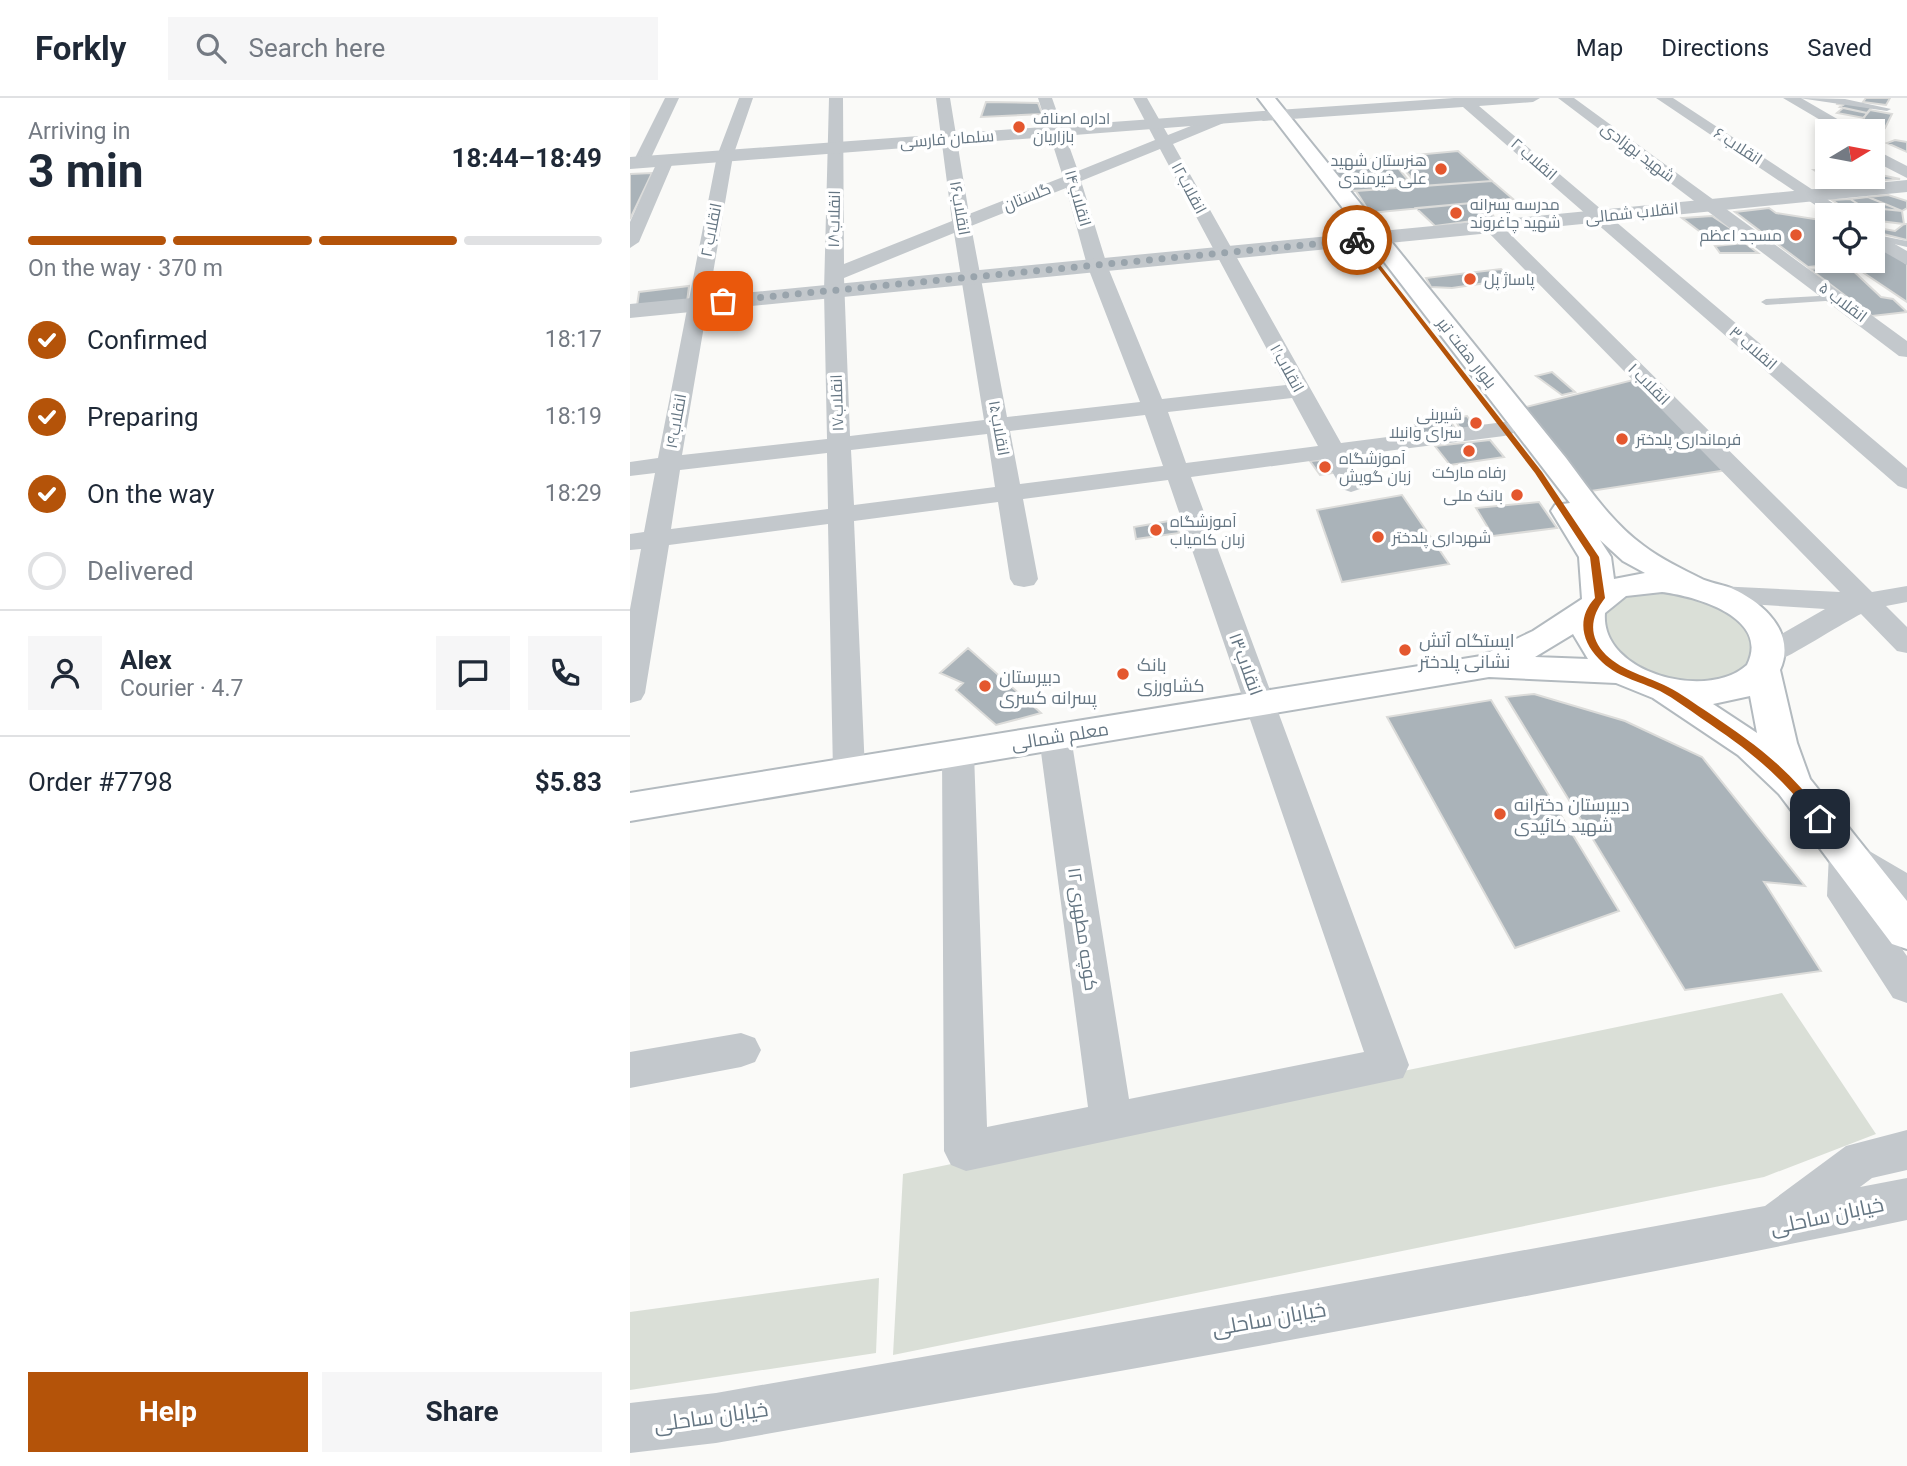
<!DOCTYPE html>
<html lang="en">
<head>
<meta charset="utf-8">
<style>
  :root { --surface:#fff; --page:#f6f6f7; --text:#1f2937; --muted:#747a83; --line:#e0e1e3; --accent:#b45309 }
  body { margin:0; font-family:Roboto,Cairo,sans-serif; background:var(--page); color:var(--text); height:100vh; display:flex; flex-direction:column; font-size:26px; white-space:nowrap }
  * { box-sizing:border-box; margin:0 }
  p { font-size:23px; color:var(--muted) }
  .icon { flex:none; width:38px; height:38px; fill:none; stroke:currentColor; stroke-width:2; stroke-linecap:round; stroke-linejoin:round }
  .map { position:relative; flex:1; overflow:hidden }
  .panel { display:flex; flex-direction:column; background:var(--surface); width:630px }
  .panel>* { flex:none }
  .needle { width:46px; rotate:80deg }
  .buttons { position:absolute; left:1185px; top:21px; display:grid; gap:14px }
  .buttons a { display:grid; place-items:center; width:70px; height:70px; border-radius:0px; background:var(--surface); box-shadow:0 4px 10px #0003; font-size:35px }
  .pin { position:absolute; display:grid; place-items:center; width:60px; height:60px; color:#fff; margin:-30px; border-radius:14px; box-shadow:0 4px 10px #0006 }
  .courier { position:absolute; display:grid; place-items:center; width:70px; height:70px; margin:-35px; border:5px solid #b45309; border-radius:50%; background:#fff; color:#222; box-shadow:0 2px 9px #0007 }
  .head em { font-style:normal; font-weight:700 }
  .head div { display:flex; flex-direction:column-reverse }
  .head { display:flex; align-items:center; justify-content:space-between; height:119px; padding:0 28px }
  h1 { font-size:46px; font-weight:700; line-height:52px }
  .bar { display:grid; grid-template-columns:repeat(4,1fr); gap:10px 7px; align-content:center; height:84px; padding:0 28px }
  .bar i { height:9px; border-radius:5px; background:var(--line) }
  .bar .active { background:var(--accent) }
  .bar p { grid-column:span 4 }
  .line { display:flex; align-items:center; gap:18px; padding:0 28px; border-top:2px solid var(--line) }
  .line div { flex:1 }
  .round { display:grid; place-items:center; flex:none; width:74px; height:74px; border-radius:0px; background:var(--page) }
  ol { padding:0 28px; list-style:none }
  li { display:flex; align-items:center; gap:21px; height:77px }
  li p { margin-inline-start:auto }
  li .icon { padding:7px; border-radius:50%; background:var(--accent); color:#fff; stroke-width:4 }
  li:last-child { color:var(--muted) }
  li i { width:38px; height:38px; border:4px solid var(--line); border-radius:50% }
  .action { display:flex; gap:14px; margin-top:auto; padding:14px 28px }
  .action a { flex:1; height:80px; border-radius:0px; background:var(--accent); color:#fff; font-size:28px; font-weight:700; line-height:80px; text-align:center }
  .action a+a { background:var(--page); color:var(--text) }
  header { display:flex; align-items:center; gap:42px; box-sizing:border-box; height:98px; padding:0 35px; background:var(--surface); border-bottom:2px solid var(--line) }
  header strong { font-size:33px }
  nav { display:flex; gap:38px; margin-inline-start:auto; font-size:24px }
  .search { width:490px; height:63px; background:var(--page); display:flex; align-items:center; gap:18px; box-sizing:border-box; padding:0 24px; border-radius:0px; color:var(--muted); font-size:26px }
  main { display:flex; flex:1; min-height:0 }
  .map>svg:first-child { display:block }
  .green { fill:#dadfd7 }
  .building { fill:#aab3b9; stroke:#dcdcda; stroke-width:2 }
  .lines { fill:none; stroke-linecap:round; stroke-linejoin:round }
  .secondary-casing { stroke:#b3babf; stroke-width:4 }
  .service { fill:#c3c8cc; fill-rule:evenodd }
  .minor { fill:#c3c8cc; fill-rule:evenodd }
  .tertiary { fill:#c3c8cc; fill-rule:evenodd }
  .secondary { fill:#fff; fill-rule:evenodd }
  .route { fill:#b45309 }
  .done { stroke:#99a4ac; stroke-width:7; stroke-dasharray:0 12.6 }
  .poi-dot { fill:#e4572e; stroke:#fff; stroke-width:2.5 }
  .labels { text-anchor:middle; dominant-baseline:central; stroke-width:7; stroke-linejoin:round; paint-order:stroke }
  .far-poi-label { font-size:16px; fill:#657683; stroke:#fff; text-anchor:start }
  .far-street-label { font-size:16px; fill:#657683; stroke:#fff }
  .poi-label { font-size:18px; fill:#657683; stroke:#fff; text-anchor:start }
  .street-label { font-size:18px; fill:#657683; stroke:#fff }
  .near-street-label { font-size:21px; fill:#657683; stroke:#fff }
</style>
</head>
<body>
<header>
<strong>Forkly</strong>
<div class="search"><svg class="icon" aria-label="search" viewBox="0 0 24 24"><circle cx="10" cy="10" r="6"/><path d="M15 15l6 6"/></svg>Search here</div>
<nav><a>Map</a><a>Directions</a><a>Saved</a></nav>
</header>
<main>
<section class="panel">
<div class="head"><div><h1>3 min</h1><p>Arriving in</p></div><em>18:44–18:49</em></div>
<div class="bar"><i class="active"></i><i class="active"></i><i class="active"></i><i></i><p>On the way · 370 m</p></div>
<ol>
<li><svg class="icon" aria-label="check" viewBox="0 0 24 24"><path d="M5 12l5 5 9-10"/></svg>Confirmed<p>18:17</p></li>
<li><svg class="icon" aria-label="check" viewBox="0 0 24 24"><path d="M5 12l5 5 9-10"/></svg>Preparing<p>18:19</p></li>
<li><svg class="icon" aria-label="check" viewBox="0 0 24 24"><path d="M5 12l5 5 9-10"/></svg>On the way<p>18:29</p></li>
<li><i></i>Delivered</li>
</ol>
<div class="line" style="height:126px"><a class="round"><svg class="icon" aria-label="person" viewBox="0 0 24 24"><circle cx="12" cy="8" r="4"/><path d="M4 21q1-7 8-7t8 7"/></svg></a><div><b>Alex</b><p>Courier · 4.7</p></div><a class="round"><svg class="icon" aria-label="chat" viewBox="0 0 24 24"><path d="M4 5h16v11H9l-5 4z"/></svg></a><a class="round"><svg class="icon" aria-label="phone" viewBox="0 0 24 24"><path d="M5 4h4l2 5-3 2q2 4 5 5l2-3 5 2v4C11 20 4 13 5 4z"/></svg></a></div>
<div class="line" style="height:91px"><div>Order #7798</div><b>$5.83</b></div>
<div class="action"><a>Help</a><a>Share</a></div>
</section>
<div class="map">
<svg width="1277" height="1368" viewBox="0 0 1277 1368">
  <rect width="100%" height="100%" fill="#fafaf8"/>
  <path class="green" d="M1028 492 1078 500 1118 524 1124 570 1062 589 1010 575 976 546 975 515C991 499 1006 495 1028 492Z
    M1152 895 1246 1036 1134 1079 263 1257 273 1076Z
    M249 1180 246 1255 0 1292V1214Z"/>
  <path class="building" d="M1236 0H1260L1256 7 1233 4Z
    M1208 3 1242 9 1237 15 1210 9 1213 7 1207 6Z
    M356 4 408 5 412 16 351 19Z
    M1213 10 1237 15 1234 20 1207 15Z
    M1240 12 1262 16 1255 30 1229 25Z
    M1265 42 1277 44V54L1257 45Z
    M828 53 862 83 720 93 718 89 784 83 764 59Z
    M760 60 778 82 712 88 695 65Z
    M1197 71V79H1219L1228 84 1207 86 1184 72Z
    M22 75 0 121V76Z
    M1251 77 1270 81 1240 83 1233 79Z
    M862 83 883 101 740 115 726 93Z
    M1258 97 1277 103V110L1272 113 1238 99Z
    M1238 99 1272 113 1233 109 1220 101Z
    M1220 101 1233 109 1235 111 1214 110 1202 102Z
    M852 104 865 120 805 128 786 110Z
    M1233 109 1272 113 1274 126 1242 122V117H1237Z
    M1139 110 1146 115 1197 123 1193 147 1197 149V163L1219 165 1178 169 1105 114Z
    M1082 118 1109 136 1077 139 1052 120Z
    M1274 126H1277V142L1253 136 1242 129 1265 133Z
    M1242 141 1277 166V204L1216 163H1242Z
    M1115 145 1128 155H1090L1085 148Z
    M1217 167 1251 199 1263 201 1277 214 1242 218 1180 171Z
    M871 171 883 181 822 190 801 189 796 180Z
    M59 188 57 204 7 208 9 194Z
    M922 274 945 294 932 297 906 278Z
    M1007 281 1097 372 961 393 892 310Z
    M837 318 846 331 831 332 824 320Z
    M819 321 828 335 783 340 778 328Z
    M860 342 874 359 820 367 805 348Z
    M703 361 709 374 690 377 680 363Z
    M772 397 819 466 712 484 687 412Z
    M909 404 927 430 863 438 846 410Z
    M545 422 549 435 506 441 504 429Z
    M338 550 411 615 366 627 326 592 333 585 310 575Z
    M904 596 995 623 1072 659 1175 788 1134 784 1191 873 1055 892 876 599Z
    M861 602 989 813 885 850 757 619Z"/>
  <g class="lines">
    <g class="secondary-casing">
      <path id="secondary" d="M628 0H645L936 360C960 392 982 425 1014 448 1031 461 1052 471 1070 480 1079 485 1091 486 1101 490 1133 504 1167 535 1150 572L1167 645 1180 681 1277 803V851L1262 846 1149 696 1108 657 1023 600 986 585 859 579 0 723V695L851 558 903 533 952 501 949 459 921 413 925 407 940 405ZM970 442 993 463 1015 475 984 481 981 459ZM1032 494C1065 498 1141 519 1117 567 1078 603 970 576 975 515L996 498ZM943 536 958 561 905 559ZM1120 598 1127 635 1083 606Z"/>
    </g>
    <path class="service" d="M1169 0 1215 1 1261 11 1257 13Z
      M1242 136 1277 143V149L1242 141Z
      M1207 197 1212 200 1210 202 1136 207 1131 204 1136 201Z"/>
    <path class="minor" d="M35 0H49L19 64 17 67H5L3 64Z
      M109 0H123L103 58 52 357 197 341 194 193 199 0H213L214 166 322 123 306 0H320L339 116 433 79 408 0H422L448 73 525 42 503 0H517L538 37 586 18H596L599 21 596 24 543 46 711 345 874 324 882 326 886 331 882 336 874 338 718 358 734 386 730 391 721 394 712 391 695 361 561 379 779 967 773 980 336 1073 321 1067 314 1053 312 655 317 647 328 644 339 647 344 655 357 1029 458 1009 409 639 414 631 425 628 436 631 441 639 499 1001 734 954 538 382 393 401 408 481 404 487 394 489 384 487 380 481 368 404 224 423 235 673 231 681 219 685 207 681 203 673 198 426 39 447 15 595 11 602 0 605V511L11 451 0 452V436L14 434 25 375 0 378V364L28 360 87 58ZM530 51 656 287 532 301 477 167 451 83ZM436 90 457 167 510 304 377 319 341 128ZM324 135 354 322 220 338 214 180ZM662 300 688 348 556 365 538 314ZM515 317 533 368 390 386 380 333ZM357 336 365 389 224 407 221 352ZM197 355 198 411 41 431 50 372Z
      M824 0H910L903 4 849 8 1277 370V391L1268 388 833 9 633 23 625 18 633 13Z
      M928 0H944L1277 243V259L1269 258Z
      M1026 0H1043L1221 117H1200Z
      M1153 0H1171L1228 33H1209Z
      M1242 50 1277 68V80L1242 62Z
      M36 57 44 62 9 144 0 150V124L28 62Z
      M862 123 868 124 1242 494 1277 488V504L1256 508 1277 529V555L1267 553 1231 516C1214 524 1151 565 1141 565 1139 565 1131 563 1129 563L1125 556 1129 549 1195 511 1087 504 1077 502 1073 496 1077 490 1087 488 1210 494 856 132 853 128 856 124Z
      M1242 133 1277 153V167L1242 147Z
      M1217 743 1229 747 1277 775V813C1260 808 1249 793 1234 783L1233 796 1277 858V905L1263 900 1197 798 1199 756 1205 747Z
      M111 935 125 940 131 952 125 964 111 969 0 990V954Z
      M1277 1032V1072L1242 1080 1230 1089 1277 1080V1122C882 1205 484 1274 86 1345L0 1355V1305L86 1295 682 1191 1135 1108 1216 1048Z"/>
    <path class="tertiary" d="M633 13 639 14 642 18 639 22 0 71V59Z
      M1277 82V94L0 220V206Z"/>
    <use href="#secondary" class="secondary"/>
  </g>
  <path class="route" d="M725 140H729L912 374 969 459 975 500C960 519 958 539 976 557 994 574 1017 578 1038 589 1052 596 1065 606 1079 615 1128 648 1158 670 1194 718V724H1186C1150 676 1120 653 1071 620 1058 611 1045 601 1030 593 1009 583 986 579 969 561 951 543 947 519 965 500L960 459 905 375Z"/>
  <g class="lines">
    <path class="done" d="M93 203 727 142"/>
  </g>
  <g class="poi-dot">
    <circle cx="389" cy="29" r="7"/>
    <circle cx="811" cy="71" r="7"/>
    <circle cx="826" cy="115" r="7"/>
    <circle cx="1166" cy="137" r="7"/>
    <circle cx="840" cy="181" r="7"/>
    <circle cx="846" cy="325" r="7"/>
    <circle cx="992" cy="341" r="7"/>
    <circle cx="839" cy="353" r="7"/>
    <circle cx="695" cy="369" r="7"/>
    <circle cx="887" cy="397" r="7"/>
    <circle cx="526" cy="432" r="7"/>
    <circle cx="748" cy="439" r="7"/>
    <circle cx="775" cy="552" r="7"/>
    <circle cx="493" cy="576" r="7"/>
    <circle cx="355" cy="588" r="7"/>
    <circle cx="870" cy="716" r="7"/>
  </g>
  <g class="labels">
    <g class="far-poi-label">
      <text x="403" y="20">اداره اصناف<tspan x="403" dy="18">بازاریان</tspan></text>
      <text x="797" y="62" text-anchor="end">هنرستان شهید<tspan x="797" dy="18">علی خیرمندی</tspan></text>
      <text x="840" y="106">مدرسه پسرانه<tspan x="840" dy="18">شهید چاغروند</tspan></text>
      <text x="1152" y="137" text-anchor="end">مسجد اعظم</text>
      <text x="854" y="181">پاساژ پل</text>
      <text x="832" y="316" text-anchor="end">شیرینی<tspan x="832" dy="18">سرای وانیلا</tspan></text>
      <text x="1006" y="341">فرمانداری پلدختر</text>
      <text x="709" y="360">آموزشگاه<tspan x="709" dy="18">زبان گویش</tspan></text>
      <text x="839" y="374" text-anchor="middle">رفاه مارکت</text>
      <text x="873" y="397" text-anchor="end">بانک ملی</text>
      <text x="540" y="423">آموزشگاه<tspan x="540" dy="18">زبان کامیاب</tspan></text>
      <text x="762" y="439">شهرداری پلدختر</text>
    </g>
    <g class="far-street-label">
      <text transform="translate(317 41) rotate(-4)">سلمان فارسی</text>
      <text transform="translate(1108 48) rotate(33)">انقلاب ۶</text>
      <text transform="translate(1008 54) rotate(37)">شهید بهزادی</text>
      <text transform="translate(904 61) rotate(41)">انقلاب ۲</text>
      <text transform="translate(559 90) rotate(62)">انقلاب۱۲</text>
      <text transform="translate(397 99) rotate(-22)">گلستان</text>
      <text transform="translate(448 100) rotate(74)">انقلاب۱۴</text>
      <text transform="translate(330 110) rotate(80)">انقلاب۱۶</text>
      <text transform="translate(1002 115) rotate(-6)">انقلاب شمالی</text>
      <text transform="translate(204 121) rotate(-89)">انقلاب۱۸</text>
      <text transform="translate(81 132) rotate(-79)">انقلاب۲۰</text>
      <text transform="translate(1213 204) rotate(37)">انقلاب ۵</text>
      <text transform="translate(1123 250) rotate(41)">انقلاب ۳</text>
      <text transform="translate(837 255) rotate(52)">بلوار هفت تیر</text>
      <text transform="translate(657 270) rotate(61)">انقلاب۱۱</text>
      <text transform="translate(1019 286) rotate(45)">انقلاب ۱</text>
      <text transform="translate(207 305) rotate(-92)">انقلاب۱۷</text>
      <text transform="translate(46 323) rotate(-80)">انقلاب۱۹</text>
      <text transform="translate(369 330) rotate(80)">انقلاب۱۵</text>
    </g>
    <g class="poi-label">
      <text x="789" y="542">ایستگاه آتش<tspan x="789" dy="21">نشانی پلدختر</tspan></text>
      <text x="507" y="566">بانک<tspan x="507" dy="21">کشاورزی</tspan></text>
      <text x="369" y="578">دبیرستان<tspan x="369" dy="21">پسرانه کسری</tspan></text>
      <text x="884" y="706">دبیرستان دخترانه<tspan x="884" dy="21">شهید کائیدی</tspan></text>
    </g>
    <g class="street-label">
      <text transform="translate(616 566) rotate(70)">انقلاب۱۳</text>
      <text transform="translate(430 638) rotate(-9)">معلم شمالی</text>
      <text transform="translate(453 831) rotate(82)">کوچه مطهری ۱۲</text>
    </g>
    <g class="near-street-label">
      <text transform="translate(1197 1118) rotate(-12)">خیابان ساحلی</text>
      <text transform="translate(639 1221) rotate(-10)">خیابان ساحلی</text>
      <text transform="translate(81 1319) rotate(-8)">خیابان ساحلی</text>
    </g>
  </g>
</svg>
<div class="buttons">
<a><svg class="needle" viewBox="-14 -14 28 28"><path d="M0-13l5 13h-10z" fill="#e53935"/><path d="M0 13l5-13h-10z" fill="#747a83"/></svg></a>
<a><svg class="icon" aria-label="locate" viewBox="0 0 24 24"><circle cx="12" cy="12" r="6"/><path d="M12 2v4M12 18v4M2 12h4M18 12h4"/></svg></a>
</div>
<div class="pin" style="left:93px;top:203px;background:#ea580c"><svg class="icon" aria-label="bag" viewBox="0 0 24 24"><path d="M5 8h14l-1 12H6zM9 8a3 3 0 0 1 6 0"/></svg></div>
<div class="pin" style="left:1190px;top:721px;background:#1f2937"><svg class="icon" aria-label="home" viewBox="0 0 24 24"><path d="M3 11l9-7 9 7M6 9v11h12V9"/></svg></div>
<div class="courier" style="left:727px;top:142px"><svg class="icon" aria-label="bike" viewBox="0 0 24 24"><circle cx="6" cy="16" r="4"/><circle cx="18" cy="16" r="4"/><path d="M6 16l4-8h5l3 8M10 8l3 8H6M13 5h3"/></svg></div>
</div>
</main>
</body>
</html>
